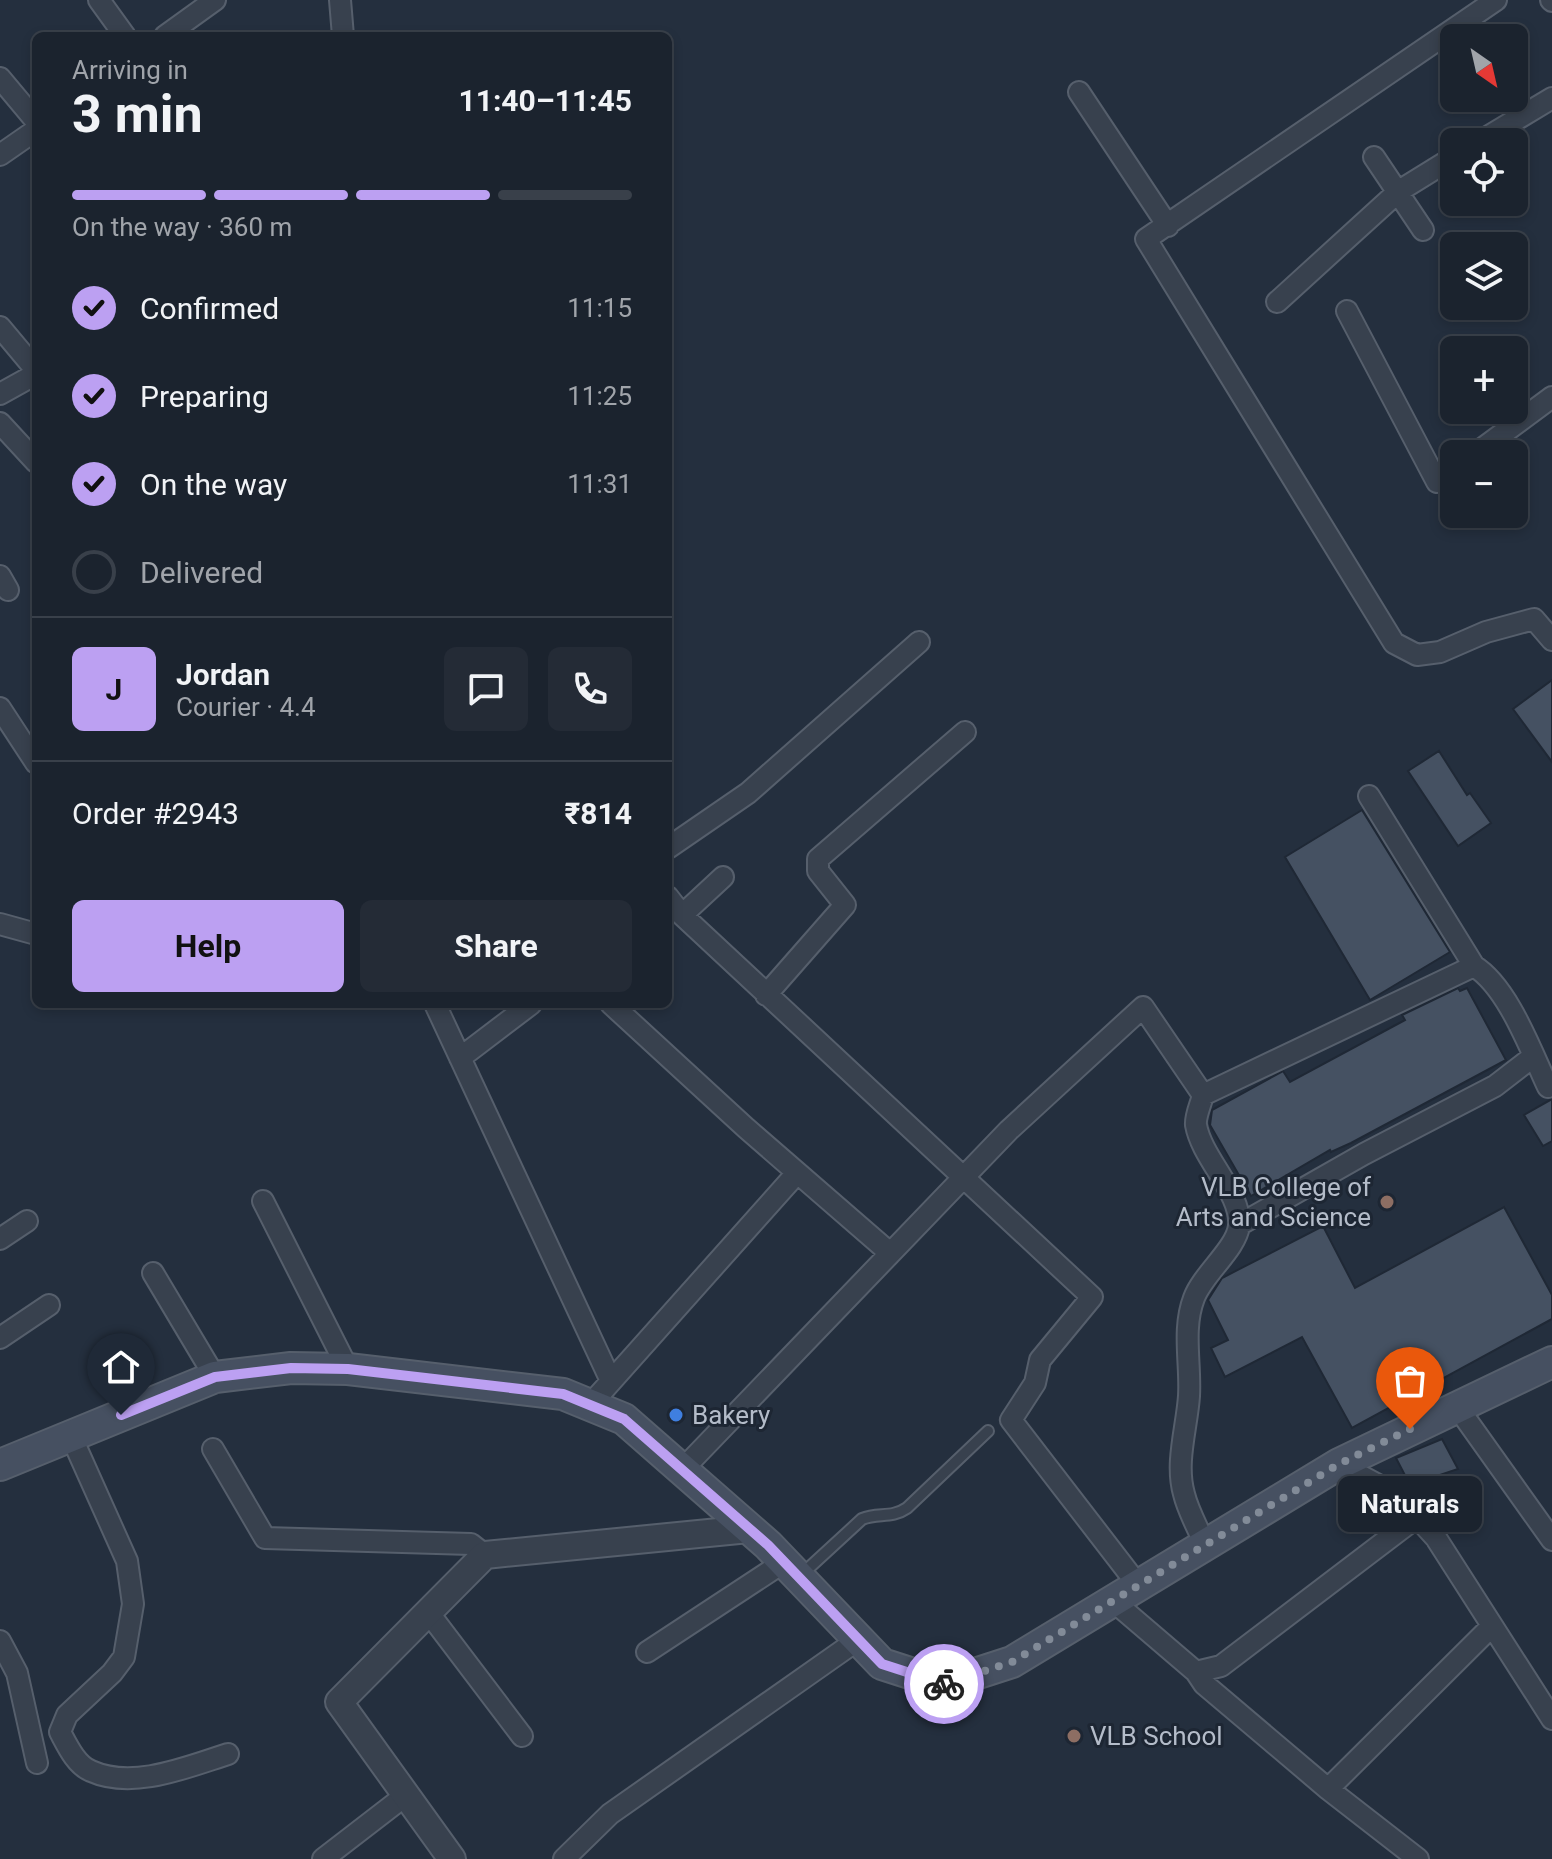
<!DOCTYPE html>
<html lang="en">
<head>
<meta charset="utf-8">
<style>
  :root { --surface:#1b232e; --page:#242b36; --text:#f1f3f6; --muted:#a0a4aa; --line:#39404a; --accent:#bca0f2 }
  body { margin:0; font-family:Roboto,sans-serif; background:var(--page); color:var(--text); height:100vh; display:flex; flex-direction:column; font-size:30px; white-space:nowrap }
  * { box-sizing:border-box; margin:0 }
  p { font-size:26px; color:var(--muted) }
  .icon { flex:none; width:44px; height:44px; fill:none; stroke:currentColor; stroke-width:2; stroke-linecap:round; stroke-linejoin:round }
  .map { position:relative; flex:1; overflow:hidden }
  .sheet { position:absolute; left:32px; top:32px; width:640px; height:976px; display:flex; flex-direction:column; background:var(--surface); border-radius:12px; box-shadow:0 4px 12px #0003,0 0 0 2px var(--line) }
  .sheet>* { flex:none }
  .needle { width:52px; rotate:146deg }
  .buttons { position:absolute; left:1440px; top:24px; display:grid; gap:16px }
  .buttons a { display:grid; place-items:center; width:88px; height:88px; border-radius:12px; background:var(--surface); box-shadow:0 4px 12px #0003,0 0 0 2px var(--line); font-size:40px }
  .pin { position:absolute; display:grid; place-items:center; width:68px; height:68px; color:#fff; margin:-82px -34px; border-radius:50% 50% 50% 0; rotate:-45deg; box-shadow:0 0 8px #0007 }
  .pin .icon { rotate:45deg }
  .courier { position:absolute; display:grid; place-items:center; width:80px; height:80px; margin:-40px; border:6px solid #bca0f2; border-radius:50%; background:#fff; color:#222; box-shadow:0 2px 10px #0007 }
  .bubble { position:absolute; height:56px; border-radius:12px; background:var(--surface); box-shadow:0 4px 12px #0003,0 0 0 2px var(--line); font-size:26px; font-weight:700; line-height:56px; text-align:center }
  .overview em { font-style:normal; font-weight:700 }
  .overview div { display:flex; flex-direction:column-reverse }
  .overview { display:flex; align-items:center; justify-content:space-between; height:136px; padding:0 40px }
  h1 { font-size:52px; font-weight:700; line-height:60px }
  .bar { display:grid; grid-template-columns:repeat(4,1fr); gap:12px 8px; align-content:center; height:96px; padding:0 40px }
  .bar i { height:10px; border-radius:6px; background:var(--line) }
  .bar .selected { background:var(--accent) }
  .bar p { grid-column:span 4 }
  .line { display:flex; align-items:center; gap:20px; padding:0 40px; border-top:2px solid var(--line) }
  .line div { flex:1 }
  .round { display:grid; place-items:center; flex:none; width:84px; height:84px; border-radius:12px; background:var(--page) }
  ol { padding:0 40px; list-style:none }
  li { display:flex; align-items:center; gap:24px; height:88px }
  li p { margin-inline-start:auto }
  li .icon { padding:8px; border-radius:50%; background:var(--accent); color:#111; stroke-width:4 }
  li:last-child { color:var(--muted) }
  li i { width:44px; height:44px; border:4px solid var(--line); border-radius:50% }
  .button { display:flex; gap:16px; margin-top:auto; padding:16px 40px }
  .button a { flex:1; height:92px; border-radius:12px; background:var(--accent); color:#111; font-size:32px; font-weight:700; line-height:92px; text-align:center }
  .button a+a { background:var(--page); color:var(--text) }
  .map>svg:first-child { display:block }
  .building { fill:#455162; stroke:#1f2835; stroke-width:2 }
  .lines { fill:none; stroke-linecap:round; stroke-linejoin:round }
  .service-casing { stroke:#565f6c; stroke-width:14 }
  .minor-casing { stroke:#565f6c; stroke-width:24 }
  .tertiary-casing { stroke:#565f6c; stroke-width:30 }
  .secondary-casing { stroke:#565f6c; stroke-width:34 }
  .service { stroke:#38414e; stroke-width:10 }
  .minor { stroke:#38414e; stroke-width:20 }
  .tertiary { stroke:#38414e; stroke-width:26 }
  .secondary { stroke:#465061; stroke-width:30 }
  .done { stroke:#828b98; stroke-width:8; stroke-dasharray:0 14.4 }
  .route { stroke:#bca0f2; stroke-width:10 }
  .education-dot { fill:#8d6e63; stroke:#1d2633; stroke-width:3 }
  .shop-dot { fill:#3f7fe0; stroke:#1d2633; stroke-width:3 }
  .labels { text-anchor:middle; dominant-baseline:central; stroke-width:6; stroke-linejoin:round; paint-order:stroke }
  .poi-label { font-size:26px; fill:#b4bcc9; stroke:#1d2633; text-anchor:start }
</style>
</head>
<body>
<div class="map">
<svg width="1552" height="1859" viewBox="0 0 1552 1859">
  <rect width="100%" height="100%" fill="#242f3e"/>
  <path class="building" d="M1552 680V762L1513 709Z
    M1439 751 1467 795 1470 793 1491 823 1458 846 1408 771Z
    M1362 810 1450 952 1370 1000 1285 857Z
    M1458 988 1460 991 1467 988 1506 1060 1351 1143 1331 1152 1330 1150 1251 1196 1210 1125 1212 1110 1283 1071 1290 1082 1405 1020 1402 1015Z
    M1552 1099V1141L1543 1146 1524 1115Z
    M1504 1207 1552 1295V1319L1352 1428 1302 1337 1225 1377 1211 1348 1228 1340 1208 1300 1222 1278 1323 1226 1355 1288Z
    M1442 1439 1458 1469 1410 1485 1396 1458Z"/>
  <g class="lines">
    <g class="service-casing">
      <path id="service" d="M800 1576 862 1519C878 1512 891 1519 907 1508L988 1431"/>
    </g>
    <g class="minor-casing">
      <path id="minor" d="M99 0 125 36
        M340 0 343 36
        M1496 0 1146 239 1394 643 1417 655 1440 652 1486 632 1534 619 1552 640
        M1551 0 1552 1
        M165 36 215 0
        M0 78 36 121
        M1079 92 1168 226
        M1479 142 1552 98
        M0 155 36 130
        M1374 157 1423 230
        M1277 302 1399 191 1454 157
        M1347 311 1437 482 1454 469
        M0 327 36 370
        M0 394 36 374
        M0 423 36 462
        M1475 454 1552 397
        M0 576 8 590
        M0 708 36 763
        M1369 796 1474 966
        M668 848 748 793 919 642
        M668 897 682 915 1092 1297 1040 1360 1035 1383 1011 1420 1138 1585
        M682 915 723 877
        M0 924 36 934
        M766 995 845 905 818 871V859L965 732
        M435 1004 611 1381
        M611 1004 746 1128 890 1253
        M460 1058 531 1004
        M263 1201 348 1369
        M1239 1225 1364 1154 1495 1086 1534 1056
        M0 1239 27 1221
        M153 1273 215 1377
        M0 1338 49 1305
        M590 1405 797 1173
        M1458 1408 1552 1540
        M71 1436 127 1561 133 1604 124 1657 112 1673 67 1715 60 1732C67 1745 76 1765 91 1771 133 1790 187 1767 228 1754
        M213 1449 265 1538 471 1544 485 1555
        M1339 1464 1397 1495 1436 1538 1552 1719
        M682 1470 1009 1130 1143 1007 1203 1095
        M1205 1545C1198 1528 1188 1511 1184 1494 1175 1463 1187 1427 1189 1396 1191 1364 1182 1329 1194 1298 1203 1274 1236 1249 1239 1226 1242 1193 1202 1159 1196 1125 1195 1116 1201 1104 1203 1095L1474 966C1508 987 1531 1051 1548 1087
        M1113 1601 1196 1672 1204 1684 1328 1789 1418 1859
        M428 1612 522 1736
        M0 1641 17 1673 37 1763
        M647 1652 784 1562
        M1196 1672 1221 1666 1417 1517
        M1328 1789 1492 1626
        M323 1859 406 1795
        M564 1859 610 1814 859 1639"/>
    </g>
    <g class="tertiary-casing">
      <path id="tertiary" d="M452 1859 339 1702 485 1555 749 1529"/>
    </g>
    <g class="secondary-casing">
      <path id="secondary" d="M0 1465 215 1377 291 1368 348 1369 563 1394 624 1419 768 1545 882 1664 944 1684 1012 1662 1339 1464 1552 1362"/>
    </g>
    <use href="#service" class="service"/>
    <use href="#minor" class="minor"/>
    <use href="#tertiary" class="tertiary"/>
    <use href="#secondary" class="secondary"/>
  </g>
  <g class="lines">
    <path class="done" d="M944 1684 1012 1662 1339 1464 1410 1429"/>
    <path class="route" d="M121 1415 215 1377 291 1368 348 1369 563 1394 624 1419 768 1545 882 1664 944 1684"/>
  </g>
  <g class="education-dot">
    <circle cx="1387" cy="1202" r="8"/>
    <circle cx="1074" cy="1736" r="8"/>
  </g>
  <circle class="shop-dot" cx="676" cy="1415" r="8"/>
  <g class="labels">
    <g class="poi-label">
      <text x="1371" y="1187" text-anchor="end">VLB College of<tspan x="1371" dy="30">Arts and Science</tspan></text>
      <text x="692" y="1415">Bakery</text>
      <text x="1090" y="1736">VLB School</text>
    </g>
  </g>
</svg>
<div class="buttons">
<a><svg class="needle" viewBox="-14 -14 28 28"><path d="M0-13l5 13h-10z" fill="#e53935"/><path d="M0 13l5-13h-10z" fill="#a0a4aa"/></svg></a>
<a><svg class="icon" aria-label="locate" viewBox="0 0 24 24"><circle cx="12" cy="12" r="6"/><path d="M12 2v4M12 18v4M2 12h4M18 12h4"/></svg></a>
<a><svg class="icon" aria-label="layers" viewBox="0 0 24 24"><path d="M12 4l9 5-9 5-9-5zM3 14l9 5 9-5"/></svg></a>
<a>+</a>
<a>−</a>
</div>
<div class="pin" style="left:1410px;top:1429px;background:#ea580c"><svg class="icon" aria-label="bag" viewBox="0 0 24 24"><path d="M5 8h14l-1 12H6zM9 8a3 3 0 0 1 6 0"/></svg></div>
<div class="pin" style="left:121px;top:1415px;background:#1f2937"><svg class="icon" aria-label="home" viewBox="0 0 24 24"><path d="M3 11l9-7 9 7M6 9v11h12V9"/></svg></div>
<div class="courier" style="left:944px;top:1684px"><svg class="icon" aria-label="bike" viewBox="0 0 24 24"><circle cx="6" cy="16" r="4"/><circle cx="18" cy="16" r="4"/><path d="M6 16l4-8h5l3 8M10 8l3 8H6M13 5h3"/></svg></div>
<div class="bubble" style="left:1338px;top:1476px;width:144px">Naturals</div>
<section class="sheet">
<div class="overview"><div><h1>3 min</h1><p>Arriving in</p></div><em>11:40–11:45</em></div>
<div class="bar"><i class="selected"></i><i class="selected"></i><i class="selected"></i><i></i><p>On the way · 360 m</p></div>
<ol>
<li><svg class="icon" aria-label="check" viewBox="0 0 24 24"><path d="M5 12l5 5 9-10"/></svg>Confirmed<p>11:15</p></li>
<li><svg class="icon" aria-label="check" viewBox="0 0 24 24"><path d="M5 12l5 5 9-10"/></svg>Preparing<p>11:25</p></li>
<li><svg class="icon" aria-label="check" viewBox="0 0 24 24"><path d="M5 12l5 5 9-10"/></svg>On the way<p>11:31</p></li>
<li><i></i>Delivered</li>
</ol>
<div class="line" style="height:144px"><b class="round" style="background:var(--accent);color:#111">J</b><div><b>Jordan</b><p>Courier · 4.4</p></div><a class="round"><svg class="icon" aria-label="chat" viewBox="0 0 24 24"><path d="M4 5h16v11H9l-5 4z"/></svg></a><a class="round"><svg class="icon" aria-label="phone" viewBox="0 0 24 24"><path d="M5 4h4l2 5-3 2q2 4 5 5l2-3 5 2v4C11 20 4 13 5 4z"/></svg></a></div>
<div class="line" style="height:104px"><div>Order #2943</div><b>₹814</b></div>
<div class="button"><a>Help</a><a>Share</a></div>
</section>
</div>
</body>
</html>
